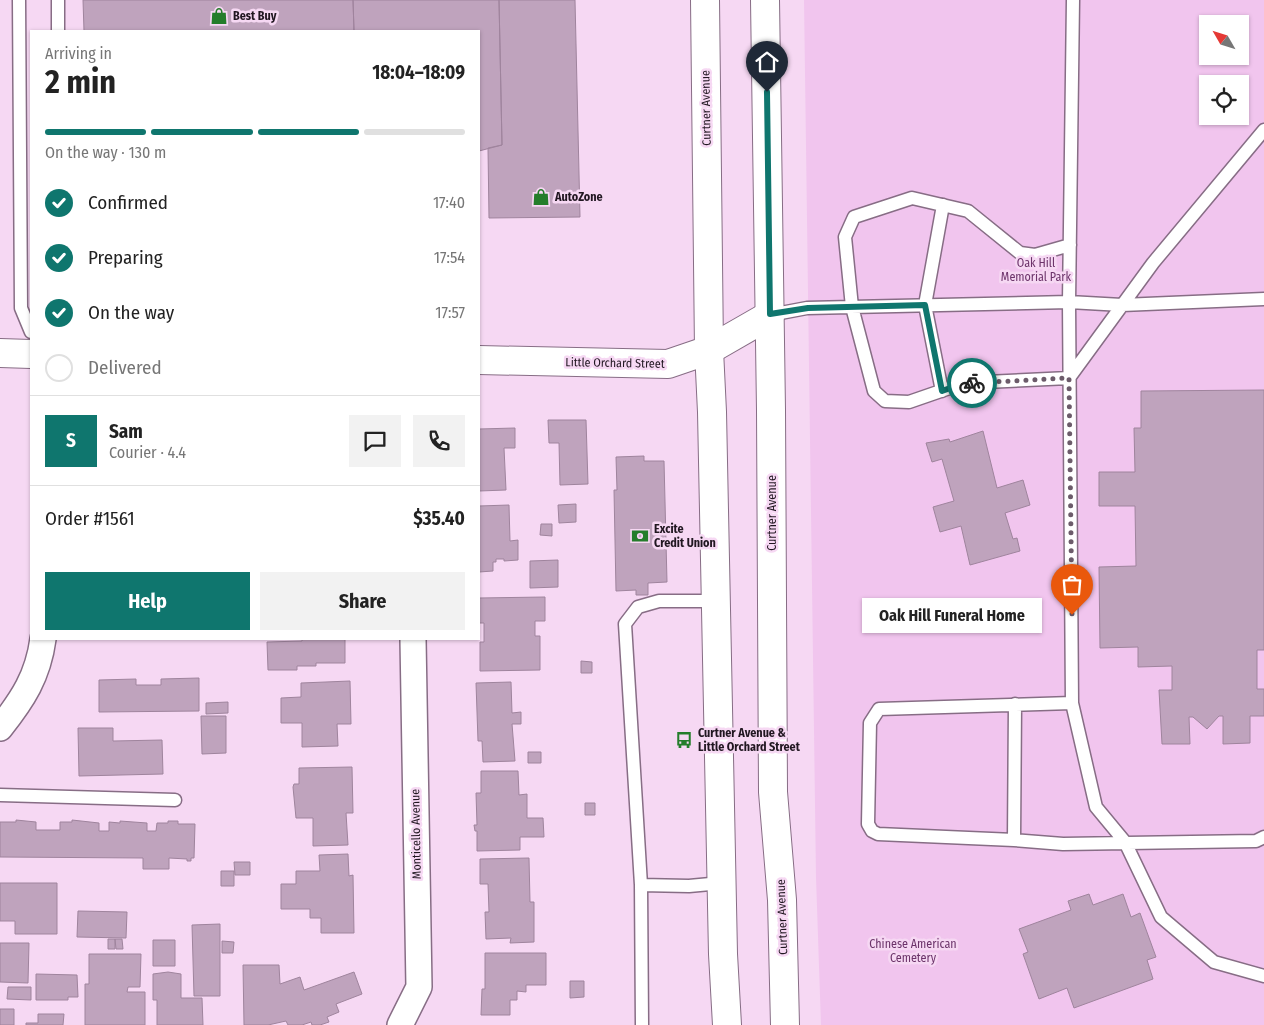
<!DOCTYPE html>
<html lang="en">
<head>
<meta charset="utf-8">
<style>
  :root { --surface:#fff; --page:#f2f2f2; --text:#222; --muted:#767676; --line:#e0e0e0; --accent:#0f766e }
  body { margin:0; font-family:"Fira Sans Condensed",sans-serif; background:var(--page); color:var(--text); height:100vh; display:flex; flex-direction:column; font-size:19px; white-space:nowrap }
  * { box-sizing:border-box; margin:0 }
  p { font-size:16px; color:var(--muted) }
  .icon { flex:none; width:28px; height:28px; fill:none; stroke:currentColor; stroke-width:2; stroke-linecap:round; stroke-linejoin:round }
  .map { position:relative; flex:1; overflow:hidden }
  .drawer { position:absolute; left:30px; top:30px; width:450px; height:610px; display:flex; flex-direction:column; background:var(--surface); border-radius:0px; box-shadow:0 1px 4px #0004 }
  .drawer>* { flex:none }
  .needle { width:32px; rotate:309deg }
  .controls { position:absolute; left:1199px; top:15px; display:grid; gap:10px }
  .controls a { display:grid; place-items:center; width:50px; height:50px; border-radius:0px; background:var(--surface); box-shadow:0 1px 4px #0004; font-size:25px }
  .pin { position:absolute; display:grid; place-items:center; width:42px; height:42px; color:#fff; margin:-51px -21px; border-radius:50% 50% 50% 0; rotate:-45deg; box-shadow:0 0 5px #0007 }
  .pin .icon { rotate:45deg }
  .courier { position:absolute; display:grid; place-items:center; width:50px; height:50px; margin:-25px; border:4px solid #0f766e; border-radius:50%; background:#fff; color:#222; box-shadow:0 1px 6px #0007 }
  .bubble { position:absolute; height:35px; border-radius:0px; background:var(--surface); box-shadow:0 1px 4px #0004; font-size:16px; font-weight:700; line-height:35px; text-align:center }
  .summary em { font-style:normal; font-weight:700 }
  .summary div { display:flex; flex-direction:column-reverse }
  .summary { display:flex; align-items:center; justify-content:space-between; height:85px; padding:0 15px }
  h1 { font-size:32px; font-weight:700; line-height:38px }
  .bar { display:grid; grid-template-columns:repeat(4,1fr); gap:8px 5px; align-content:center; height:60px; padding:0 15px }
  .bar i { height:6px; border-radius:4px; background:var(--line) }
  .bar .current { background:var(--accent) }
  .bar p { grid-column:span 4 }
  .line { display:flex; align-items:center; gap:12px; padding:0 15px; border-top:1px solid var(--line) }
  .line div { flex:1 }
  .round { display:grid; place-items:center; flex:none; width:52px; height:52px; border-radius:0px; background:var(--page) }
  ol { padding:0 15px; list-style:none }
  li { display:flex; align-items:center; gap:15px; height:55px }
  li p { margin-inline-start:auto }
  li .icon { padding:5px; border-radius:50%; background:var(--accent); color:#fff; stroke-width:4 }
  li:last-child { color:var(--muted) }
  li i { width:28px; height:28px; border:2px solid var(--line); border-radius:50% }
  .cta { display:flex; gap:10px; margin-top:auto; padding:10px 15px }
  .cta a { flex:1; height:58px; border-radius:0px; background:var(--accent); color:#fff; font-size:20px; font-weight:700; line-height:58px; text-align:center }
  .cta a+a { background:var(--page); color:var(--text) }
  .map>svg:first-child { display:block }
  .green { fill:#f1c5ee; fill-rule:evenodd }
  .building { fill:#bfa3bd; stroke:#9f849d }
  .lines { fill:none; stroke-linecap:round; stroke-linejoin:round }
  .service-casing { stroke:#876d85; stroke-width:15 }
  .minor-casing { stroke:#876d85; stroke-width:28 }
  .tertiary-casing { stroke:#876d85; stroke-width:30 }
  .primary-casing { stroke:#876d85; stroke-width:30 }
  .service { stroke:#fff; stroke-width:12 }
  .minor { stroke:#fff; stroke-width:25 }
  .tertiary { stroke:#fff; stroke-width:28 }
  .primary { stroke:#fff; stroke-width:28 }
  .done { stroke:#6c5b6a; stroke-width:5; stroke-dasharray:0 9 }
  .route { stroke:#0f766e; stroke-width:6 }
  .labels { text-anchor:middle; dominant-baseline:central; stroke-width:5; stroke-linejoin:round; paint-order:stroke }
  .poi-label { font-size:12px; font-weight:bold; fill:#211721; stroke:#f6d8f3; text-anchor:start }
  .street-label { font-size:12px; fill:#211721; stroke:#f6d8f3 }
  .park-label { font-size:12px; fill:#6c336a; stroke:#f6d8f3 }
</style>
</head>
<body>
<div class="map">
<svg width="1264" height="1025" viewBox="0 0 1264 1025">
  <rect width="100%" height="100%" fill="#f6d8f3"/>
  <path class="green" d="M804 0H1264V1025H821L816 877ZM1208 24H1240V56H1208ZM1208 84H1240V116H1208Z"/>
  <path class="building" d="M83 0H353L354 31H84Z
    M353 0H499L502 145 479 151V31H354Z
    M499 0H575L580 217 489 218 488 148 502 145Z
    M1264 390V650H1257V689H1264V716H1250V743L1223 744V716H1219L1207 729 1193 717H1189L1190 744H1162L1159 690H1172V666L1138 667V647L1100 648 1099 567 1136 566 1135 506H1099V472H1135L1134 428H1141V391Z
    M548 420H586L588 484 560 485 559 443H549Z
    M515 428V448H504L506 490 479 491V429Z
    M983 431 997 488 1023 480 1030 505 1005 513 1013 539 1017 538 1020 551 970 565 961 526 940 532 933 507 954 501 942 459 932 462 926 443 949 439 950 442Z
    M644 456V461H664L667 582 648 583V595H636V590L616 591 614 490H617L616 457Z
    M576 504V522L559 523 558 505Z
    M509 505 510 541 518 540V560L504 561V559H496V562H493V571L479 572V506Z
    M541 524H552V536L540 535Z
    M558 560V587L530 588V561Z
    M545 597V621H535V636H540V670L480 671V642H484V623H479V598Z
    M302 639H345V663H316V666H297V670H268L267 642 302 641Z
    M581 661 592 662V673H581Z
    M199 678V711L99 712V680L136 679V685H161V679Z
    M350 681 351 724H337L338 746 302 747V723H281V698L301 697V683Z
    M511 682 512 713 521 712V724H512L515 761 483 762 482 741H478L476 683Z
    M228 702V713L206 714V703Z
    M201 716H226V753L202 754Z
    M78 728H113V741L162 740 163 774 79 776Z
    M528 752H541V763H528Z
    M352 767 353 813H346L348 845 313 846V818H296L293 787 294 784H299V768Z
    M481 771H518L519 795 527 794V818H543L544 837H520V850L477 851V831H475L474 825H477L476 793H481Z
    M585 803H595V815H585Z
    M16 820 36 822V830H60V822H72V820L99 823V831H109V822L120 823V821L147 823V831H156L157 823H168V821H178V824H195L194 858H191V861H187V859L169 858V869H143V858L0 857V822H16Z
    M348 854 349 876 353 875 354 933H321V918H310V909H281V884H296V871H320L319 855Z
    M529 858 530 902H534V942L510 943 511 938 486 939 485 912H489L488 884H480V859Z
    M234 862H250V875H235Z
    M221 871H234V886H221Z
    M0 883H57V934H15V921H0Z
    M1089 894 1093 905 1123 894 1131 917 1140 913 1156 957 1147 960 1153 979 1074 1008 1067 988 1039 999 1023 954 1028 952 1019 929 1071 910 1068 901Z
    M78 911 127 912 126 938 77 937Z
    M220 924V996H194L192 925Z
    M108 939H115V949H108Z
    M115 939H122L123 949H116Z
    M153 940H175V966H153Z
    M222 941 234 942 233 953H222Z
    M0 943H29L28 983 0 982Z
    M485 953H546V985H526V992L517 991V1000H510V1015H481L482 989H485Z
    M89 954H141L140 987H128L127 992H145V1025H85V984H89Z
    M243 965H279L280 984 300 977 304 990 354 972 362 994 336 1004 339 1012 327 1017 329 1022 320 1025H312L311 1022 302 1025H288L286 1021 268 1025H244Z
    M168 972 181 974V998H202L203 1025H157V1000H153V974Z
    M36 974 77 975 78 997H68V1000H36Z
    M570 981H584V997L570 998Z
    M8 987H31V1000L7 999Z
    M0 1009H14V1025H0Z
    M38 1014H64L63 1025H26V1023H38Z"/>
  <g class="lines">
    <g class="service-casing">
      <path id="service" d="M19 0 21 308 31 332
        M58 0V31
        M1073 0 1069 302 1072 703 1096 807 1125 842 1161 917 1214 962 1264 976
        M1070 245 1035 255 1020 253 968 211 912 198 854 217 845 237 852 307 874 391 885 401 909 402 964 383 1069 378 1153 263 1264 130
        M770 315 807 308 1069 302 1122 305 1264 299
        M942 391 925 305 943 205
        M1072 703 879 709 870 723 868 824 872 831 878 834 1014 840 1063 844 1256 841 1264 837
        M0 795 175 800
        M1014 840 1015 704
        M641 885 689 886 721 883
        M642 1025 641 885 625 624 638 607 659 601H715"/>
    </g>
    <g class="minor-casing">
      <path id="minor" d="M0 728C23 699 38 676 43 639
        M400 1025 419 987 413 639"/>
    </g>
    <g class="tertiary-casing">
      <path id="tertiary" d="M0 353 31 354
        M479 360 668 364 709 350 770 315"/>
    </g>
    <g class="primary-casing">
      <path id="primary" d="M705 0 709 350 712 412 723 954 727 1025
        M765 0 771 410 773 792 782 900 785 1025"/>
    </g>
    <use href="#service" class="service"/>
    <use href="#minor" class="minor"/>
    <use href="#tertiary" class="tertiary"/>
    <use href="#primary" class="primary"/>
  </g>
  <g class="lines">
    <path class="done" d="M972 383 1069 378 1072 615"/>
    <path class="route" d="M767 92 770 314 808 308 925 305 942 391 964 383H972"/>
  </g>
  <defs>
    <g id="shop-bare" transform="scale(1.35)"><path d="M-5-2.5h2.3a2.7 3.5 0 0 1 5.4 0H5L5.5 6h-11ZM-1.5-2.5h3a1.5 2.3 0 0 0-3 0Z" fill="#247d2b" stroke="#f6d8f3" stroke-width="2.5" paint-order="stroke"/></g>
    <g id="bank-bare" transform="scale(1.35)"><path d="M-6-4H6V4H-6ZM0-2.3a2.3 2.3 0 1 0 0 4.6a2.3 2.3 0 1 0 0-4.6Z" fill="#247d2b" stroke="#f6d8f3" stroke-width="2.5" paint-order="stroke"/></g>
    <g id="bus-bare" transform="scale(1.35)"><path d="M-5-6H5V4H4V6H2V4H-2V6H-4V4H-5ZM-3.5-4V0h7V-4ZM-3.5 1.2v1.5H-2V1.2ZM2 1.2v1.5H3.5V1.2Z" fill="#247d2b" stroke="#f6d8f3" stroke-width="2.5" paint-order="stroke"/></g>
  </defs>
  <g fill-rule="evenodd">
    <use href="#shop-bare" x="219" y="16"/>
    <use href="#shop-bare" x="541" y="197"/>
    <use href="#bank-bare" x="640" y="536"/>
    <use href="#bus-bare" x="684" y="740"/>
  </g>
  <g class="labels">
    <g class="poi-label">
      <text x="233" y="16">Best Buy</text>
      <text x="555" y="197">AutoZone</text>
      <text x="654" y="529">Excite<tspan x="654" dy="14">Credit Union</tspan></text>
      <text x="698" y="733">Curtner Avenue &amp;<tspan x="698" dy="14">Little Orchard Street</tspan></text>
    </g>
    <g class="street-label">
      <text transform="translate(706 108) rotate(-91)">Curtner Avenue</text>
      <text transform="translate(615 363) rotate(1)">Little Orchard Street</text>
      <text transform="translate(772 513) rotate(-90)">Curtner Avenue</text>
      <text transform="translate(416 834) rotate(-91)">Monticello Avenue</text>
      <text transform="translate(782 917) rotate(-92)">Curtner Avenue</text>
    </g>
    <g class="park-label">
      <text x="1036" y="263">Oak Hill<tspan x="1036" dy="14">Memorial Park</tspan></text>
      <text x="913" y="944">Chinese American<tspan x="913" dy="14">Cemetery</tspan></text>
    </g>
  </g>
</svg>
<div class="controls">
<a><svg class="needle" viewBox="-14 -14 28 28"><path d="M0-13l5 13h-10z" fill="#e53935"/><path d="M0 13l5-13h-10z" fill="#767676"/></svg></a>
<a><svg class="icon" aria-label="locate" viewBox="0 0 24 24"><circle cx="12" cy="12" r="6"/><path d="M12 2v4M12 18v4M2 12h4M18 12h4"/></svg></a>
</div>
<div class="pin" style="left:1072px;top:615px;background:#ea580c"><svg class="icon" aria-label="bag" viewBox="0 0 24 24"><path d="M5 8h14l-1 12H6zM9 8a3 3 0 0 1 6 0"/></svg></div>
<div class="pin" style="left:767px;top:92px;background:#1f2937"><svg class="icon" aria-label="home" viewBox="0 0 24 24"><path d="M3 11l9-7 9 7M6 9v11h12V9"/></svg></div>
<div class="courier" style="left:972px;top:383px"><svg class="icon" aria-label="bike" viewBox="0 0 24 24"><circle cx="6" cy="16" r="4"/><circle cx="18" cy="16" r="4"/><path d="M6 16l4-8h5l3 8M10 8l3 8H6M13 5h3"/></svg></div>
<div class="bubble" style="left:862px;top:598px;width:180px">Oak Hill Funeral Home</div>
<section class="drawer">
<div class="summary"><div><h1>2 min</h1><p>Arriving in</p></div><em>18:04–18:09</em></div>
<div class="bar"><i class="current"></i><i class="current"></i><i class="current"></i><i></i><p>On the way · 130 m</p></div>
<ol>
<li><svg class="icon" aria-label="check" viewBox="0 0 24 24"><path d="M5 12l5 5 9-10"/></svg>Confirmed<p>17:40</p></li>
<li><svg class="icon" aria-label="check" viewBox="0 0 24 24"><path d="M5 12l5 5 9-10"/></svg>Preparing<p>17:54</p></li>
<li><svg class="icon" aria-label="check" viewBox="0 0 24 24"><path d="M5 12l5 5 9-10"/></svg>On the way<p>17:57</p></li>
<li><i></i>Delivered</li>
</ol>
<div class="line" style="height:90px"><b class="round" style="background:var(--accent);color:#fff">S</b><div><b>Sam</b><p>Courier · 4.4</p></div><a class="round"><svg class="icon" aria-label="chat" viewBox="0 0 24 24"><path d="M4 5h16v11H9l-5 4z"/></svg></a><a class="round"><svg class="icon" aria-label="phone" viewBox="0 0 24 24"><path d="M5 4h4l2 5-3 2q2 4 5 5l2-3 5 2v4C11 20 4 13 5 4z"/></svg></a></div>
<div class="line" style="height:65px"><div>Order #1561</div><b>$35.40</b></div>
<div class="cta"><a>Help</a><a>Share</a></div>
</section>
</div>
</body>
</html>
